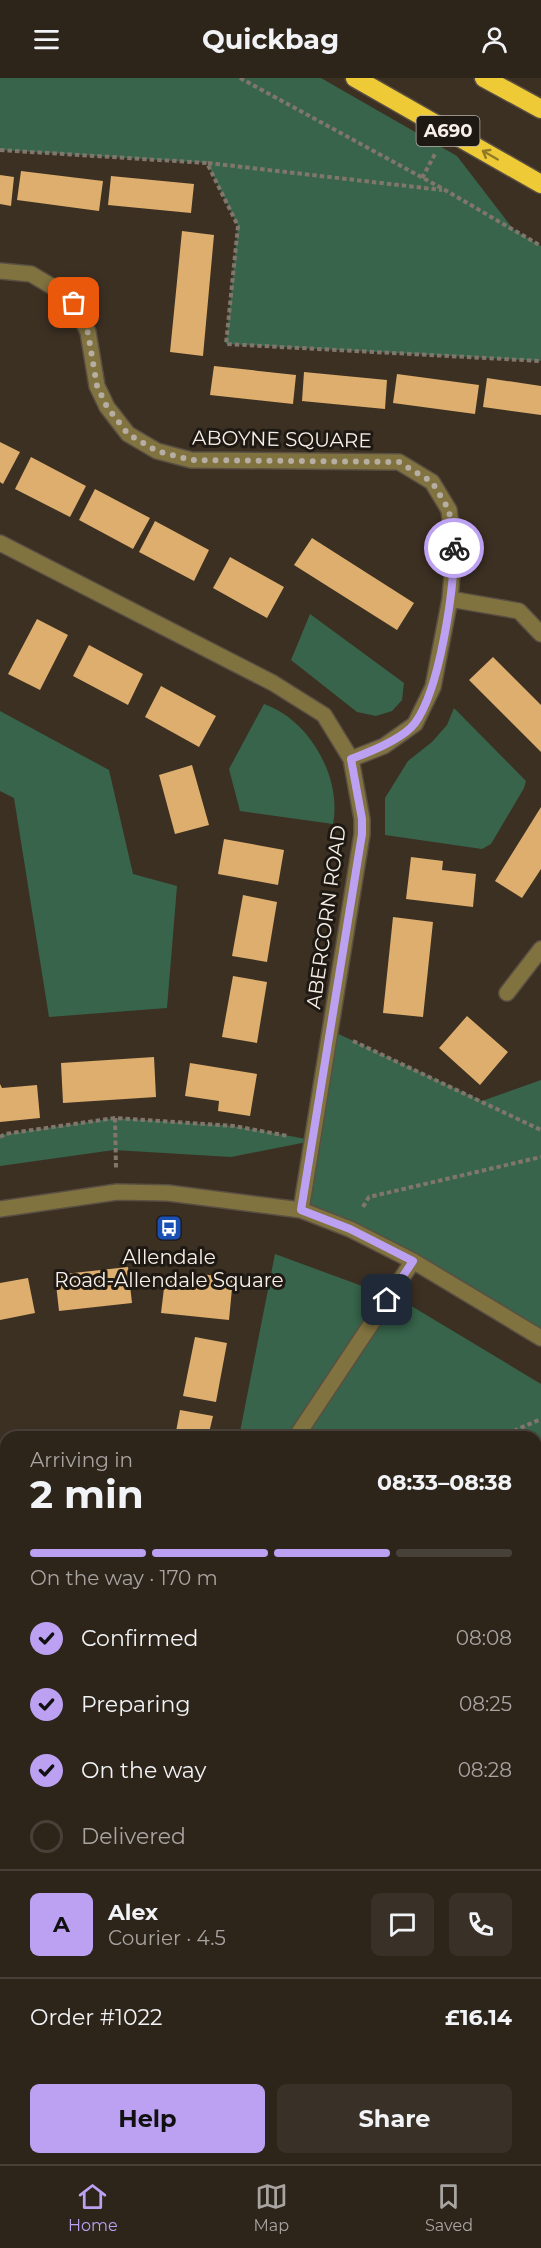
<!DOCTYPE html>
<html lang="en">
<head>
<meta charset="utf-8">
<style>
  :root { --surface:#2d241a; --page:#393027; --text:#f1f3f6; --muted:#a7a4a2; --line:#484139; --accent:#bca0f2 }
  body { margin:0; font-family:Montserrat,sans-serif; background:var(--page); color:var(--text); height:100vh; display:flex; flex-direction:column; font-size:22px; white-space:nowrap }
  * { box-sizing:border-box; margin:0 }
  p { font-size:20px; color:var(--muted) }
  .icon { flex:none; width:33px; height:33px; fill:none; stroke:currentColor; stroke-width:2; stroke-linecap:round; stroke-linejoin:round }
  .map { position:relative; flex:1; overflow:hidden }
  .details { position:absolute; left:0px; top:1353px; width:542px; height:734px; display:flex; flex-direction:column; background:var(--surface); border-radius:18px 18px 0 0; box-shadow:0 2px 4px #0004,0 0 0 2px var(--line) }
  .details>* { flex:none }
  .pin { position:absolute; display:grid; place-items:center; width:51px; height:51px; color:#fff; margin:-26px; border-radius:12px; box-shadow:0 3px 9px #0006 }
  .courier { position:absolute; display:grid; place-items:center; width:60px; height:60px; margin:-30px; border:4px solid #bca0f2; border-radius:50%; background:#fff; color:#222; box-shadow:0 2px 8px #0007 }
  .summary em { font-style:normal; font-weight:700 }
  .summary div { display:flex; flex-direction:column-reverse }
  .summary { display:flex; align-items:center; justify-content:space-between; height:102px; padding:0 30px }
  h1 { font-size:39px; font-weight:700; line-height:45px }
  .bar { display:grid; grid-template-columns:repeat(4,1fr); gap:9px 6px; align-content:center; height:72px; padding:0 30px }
  .bar i { height:8px; border-radius:4px; background:var(--line) }
  .bar .selected { background:var(--accent) }
  .bar p { grid-column:span 4 }
  .line { display:flex; align-items:center; gap:15px; padding:0 30px; border-top:2px solid var(--line) }
  .line div { flex:1 }
  .round { display:grid; place-items:center; flex:none; width:63px; height:63px; border-radius:9px; background:var(--page) }
  ol { padding:0 30px; list-style:none }
  li { display:flex; align-items:center; gap:18px; height:66px }
  li p { margin-inline-start:auto }
  li .icon { padding:6px; border-radius:50%; background:var(--accent); color:#111; stroke-width:4 }
  li:last-child { color:var(--muted) }
  li i { width:33px; height:33px; border:3px solid var(--line); border-radius:50% }
  .action { display:flex; gap:12px; margin-top:auto; padding:12px 30px }
  .action a { flex:1; height:69px; border-radius:9px; background:var(--accent); color:#111; font-size:24px; font-weight:700; line-height:69px; text-align:center }
  .action a+a { background:var(--page); color:var(--text) }
  header { display:flex; justify-content:space-between; align-items:center; height:78px; padding:0 30px; background:var(--surface); font-size:27px; font-weight:700 }
  .tabs { display:flex; justify-content:space-around; align-items:center; height:84px; border-top:2px solid var(--line); background:var(--surface); font-size:16px; color:var(--muted) }
  .tabs a { display:grid; justify-items:center; gap:3px }
  .tabs .selected { color:var(--accent) }
  .map>svg:first-child { display:block }
  .green { fill:#37644b }
  .building { fill:#ddae6e }
  .lines { fill:none; stroke-linecap:round; stroke-linejoin:round }
  .minor-casing { stroke:#5a4f43; stroke-width:18 }
  .highway-casing { stroke:#5a4f43; stroke-width:21 }
  .path { stroke:#81766b; stroke-width:4; stroke-dasharray:4.5 3; stroke-linecap:butt }
  .minor { stroke:#817340; stroke-width:15 }
  .highway { stroke:#efca37; stroke-width:18 }
  .oneway { stroke:#917a27 }
  .done { stroke:#b6ada3; stroke-width:6; stroke-dasharray:0 10.8 }
  .route { stroke:#bca0f2; stroke-width:8 }
  .labels { text-anchor:middle; dominant-baseline:central; stroke-width:6; stroke-linejoin:round; paint-order:stroke }
  .shield { fill:#1e1913; stroke:#b7b0a8; stroke-width:1.5 }
  .shield-label { font-size:18px; font-weight:bold; fill:#f8f0e8 }
  .street-label { font-size:20px; fill:#f8f0e8; stroke:#1e1913 }
  .poi-label { font-size:20px; fill:#f8f0e8; stroke:#1e1913 }
</style>
</head>
<body>
<header><svg class="icon" aria-label="menu" viewBox="0 0 24 24"><path d="M4 6h16M4 12h16M4 18h16"/></svg>Quickbag<svg class="icon" aria-label="person" viewBox="0 0 24 24"><circle cx="12" cy="8" r="4"/><path d="M4 21q1-7 8-7t8 7"/></svg></header>
<div class="map">
<svg width="541" height="2086" viewBox="0 0 541 2086">
  <rect width="100%" height="100%" fill="#3c3023"/>
  <path class="green" d="M0 0H321L457 78 513 151 541 168V283L226 266 238 148 207 85 0 72Z
    M310 536 404 605 402 622 392 633 376 638 357 634 291 582Z
    M264 626C310 642 342 700 333 746L240 733 229 691Z
    M454 630 526 703 524 710 491 766 482 771 385 757V720L408 683 432 664 447 647Z
    M0 633 109 692 133 796 177 808 167 930 49 939 14 720 0 713Z
    M330 952 482 1023 541 1002V1260L413 1183 301 1132 312 1063 231 1079 114 1072 0 1088V1059L5 1056 115 1040 234 1048 312 1062Z
    M275 1176 403 1223 541 1306V1406L536 1412V1359H239Z
    M541 1530V2086H46L49 2080H536V1535Z
    M6 1696V1992L0 2002V1702Z"/>
  <path class="building" d="M21 93 103 103 99 133 17 122Z
    M0 97 14 99 11 128 0 126Z
    M111 98 194 106 191 135 108 127Z
    M182 153 214 157 203 278 170 274Z
    M214 288 296 297 293 326 210 317Z
    M304 294 387 302 385 331 302 323Z
    M397 296 479 307 475 336 393 325Z
    M487 300 541 308V337L483 329Z
    M0 364 20 374 3 406 0 404Z
    M31 379 86 408 70 439 15 411Z
    M95 411 150 440 133 471 79 442Z
    M155 443 209 472 194 503 139 474Z
    M312 460 414 525 397 552 294 487Z
    M230 479 284 509 267 540 213 510Z
    M37 541 68 557 40 612 8 596Z
    M89 567 143 596 128 627 73 598Z
    M493 579 541 627V674L469 602Z
    M161 608 216 638 199 669 145 639Z
    M192 687 209 747 175 756 159 697Z
    M541 729V791L522 820 495 803Z
    M224 761 284 772 278 807 218 796Z
    M411 779 443 783 442 792 476 796 473 829 406 821Z
    M243 817 277 824 267 884 232 878Z
    M393 839 433 844 423 939 383 935Z
    M233 898 267 904 257 965 222 959Z
    M467 938 508 974 480 1007 439 970Z
    M154 979 156 1019 63 1025 61 985Z
    M190 985 257 996 250 1038 218 1033 219 1023 185 1018Z
    M0 1006 2 1010 37 1007 40 1040 0 1044Z
    M128 1189 132 1225 59 1233 55 1197Z
    M200 1196 233 1200 229 1242 161 1235 165 1202 199 1206Z
    M28 1200 35 1235 0 1242V1205Z
    M195 1259 227 1265 216 1324 183 1318Z
    M180 1332 213 1338 208 1359H175Z
    M6 1418V1466L0 1472V1424Z
    M0 1545 6 1551V1574L0 1580Z"/>
  <g class="lines">
    <g class="minor-casing">
      <path id="minor" d="M0 193 31 196 58 212 74 225 88 254 97 308 107 329 128 356 157 373 191 382 399 384 432 404 449 432 454 472 450 521 433 609 415 646 384 668 351 681
        M0 465 273 605 324 637 351 681 362 741V756L301 1132
        M450 521 519 533 541 556
        M507 915 541 871
        M0 1131 117 1114 168 1115 301 1132 350 1151 413 1183 541 1260
        M296 1359 413 1183
        M536 1468 541 1462
        M0 1701 6 1695
        M0 2056 6 2047"/>
    </g>
    <g class="highway-casing">
      <path id="highway" d="M355 0 541 106
        M484 0 541 31"/>
    </g>
    <path class="path" d="M240 0 445 112 541 168
      M0 72 207 85 238 148 226 266 541 283
      M208 85 442 112
      M422 100 436 74
      M353 963 541 1052
      M115 1040 116 1090
      M0 1059 5 1056 115 1040 234 1048 288 1058
      M363 1129 369 1119 541 1079
      M500 1359 541 1341"/>
    <use href="#minor" class="minor"/>
    <use href="#highway" class="highway"/>
  </g>
  <defs><path id="oneway-shaft" d="M-6 0H5M1.5-3L5.5 0L1.5 3" fill="none" stroke-width="1.6" stroke-linecap="round" stroke-linejoin="round" transform="scale(1.5)"/></defs>
  <use class="oneway" href="#oneway-shaft" transform="translate(490 77) rotate(-150)"/>
  <g class="lines">
    <path class="done" d="M74 225 88 255 97 308 107 329 128 356 157 373 191 382 399 384 432 404 449 432 454 470"/>
    <path class="route" d="M387 1222 413 1183 350 1151 301 1132 362 756V741L351 681C370 674 403 661 415 645 440 611 454 512 454 470"/>
  </g>
  <defs>
    <g id="bus-square" transform="scale(1.35)"><rect x="-9" y="-9" width="18" height="18" rx="4" fill="#1a4fb4" stroke="#1e1913"/><path d="M-5-6H5V4H4V6H2V4H-2V6H-4V4H-5ZM-3.5-4V0h7V-4ZM-3.5 1.2v1.5H-2V1.2ZM2 1.2v1.5H3.5V1.2Z" fill="#fff"/></g>
  </defs>
  <g fill-rule="evenodd">
    <use href="#bus-square" x="169" y="1150"/>
  </g>
  <g class="labels">
    <rect class="shield" x="416.5" y="38" width="63" height="30" rx="4.5"/>
    <g class="shield-label">
      <text x="448" y="53">A690</text>
    </g>
    <g class="street-label">
      <text transform="translate(282 361) rotate(1)">ABOYNE SQUARE</text>
      <text transform="translate(326 839) rotate(-82)">ABERCORN ROAD</text>
    </g>
    <g class="poi-label">
      <text x="169" y="1179">Allendale<tspan x="169" dy="23">Road-Allendale Square</tspan></text>
    </g>
  </g>
</svg>
<div class="pin" style="left:74px;top:225px;background:#ea580c"><svg class="icon" aria-label="bag" viewBox="0 0 24 24"><path d="M5 8h14l-1 12H6zM9 8a3 3 0 0 1 6 0"/></svg></div>
<div class="pin" style="left:387px;top:1222px;background:#1f2937"><svg class="icon" aria-label="home" viewBox="0 0 24 24"><path d="M3 11l9-7 9 7M6 9v11h12V9"/></svg></div>
<div class="courier" style="left:454px;top:470px"><svg class="icon" aria-label="bike" viewBox="0 0 24 24"><circle cx="6" cy="16" r="4"/><circle cx="18" cy="16" r="4"/><path d="M6 16l4-8h5l3 8M10 8l3 8H6M13 5h3"/></svg></div>
<section class="details">
<div class="summary"><div><h1>2 min</h1><p>Arriving in</p></div><em>08:33–08:38</em></div>
<div class="bar"><i class="selected"></i><i class="selected"></i><i class="selected"></i><i></i><p>On the way · 170 m</p></div>
<ol>
<li><svg class="icon" aria-label="check" viewBox="0 0 24 24"><path d="M5 12l5 5 9-10"/></svg>Confirmed<p>08:08</p></li>
<li><svg class="icon" aria-label="check" viewBox="0 0 24 24"><path d="M5 12l5 5 9-10"/></svg>Preparing<p>08:25</p></li>
<li><svg class="icon" aria-label="check" viewBox="0 0 24 24"><path d="M5 12l5 5 9-10"/></svg>On the way<p>08:28</p></li>
<li><i></i>Delivered</li>
</ol>
<div class="line" style="height:108px"><b class="round" style="background:var(--accent);color:#111">A</b><div><b>Alex</b><p>Courier · 4.5</p></div><a class="round"><svg class="icon" aria-label="chat" viewBox="0 0 24 24"><path d="M4 5h16v11H9l-5 4z"/></svg></a><a class="round"><svg class="icon" aria-label="phone" viewBox="0 0 24 24"><path d="M5 4h4l2 5-3 2q2 4 5 5l2-3 5 2v4C11 20 4 13 5 4z"/></svg></a></div>
<div class="line" style="height:78px"><div>Order #1022</div><b>£16.14</b></div>
<div class="action"><a>Help</a><a>Share</a></div>
</section>
</div>
<nav class="tabs">
<a class="selected"><svg class="icon" aria-label="home" viewBox="0 0 24 24"><path d="M3 11l9-7 9 7M6 9v11h12V9"/></svg>Home</a>
<a><svg class="icon" aria-label="map" viewBox="0 0 24 24"><path d="M3 6l6-2 6 2 6-2v14l-6 2-6-2-6 2zM9 4v14M15 6v14"/></svg>Map</a>
<a><svg class="icon" aria-label="saved" viewBox="0 0 24 24"><path d="M7 4h10v16l-5-4-5 4z"/></svg>Saved</a>
</nav>
</body>
</html>
